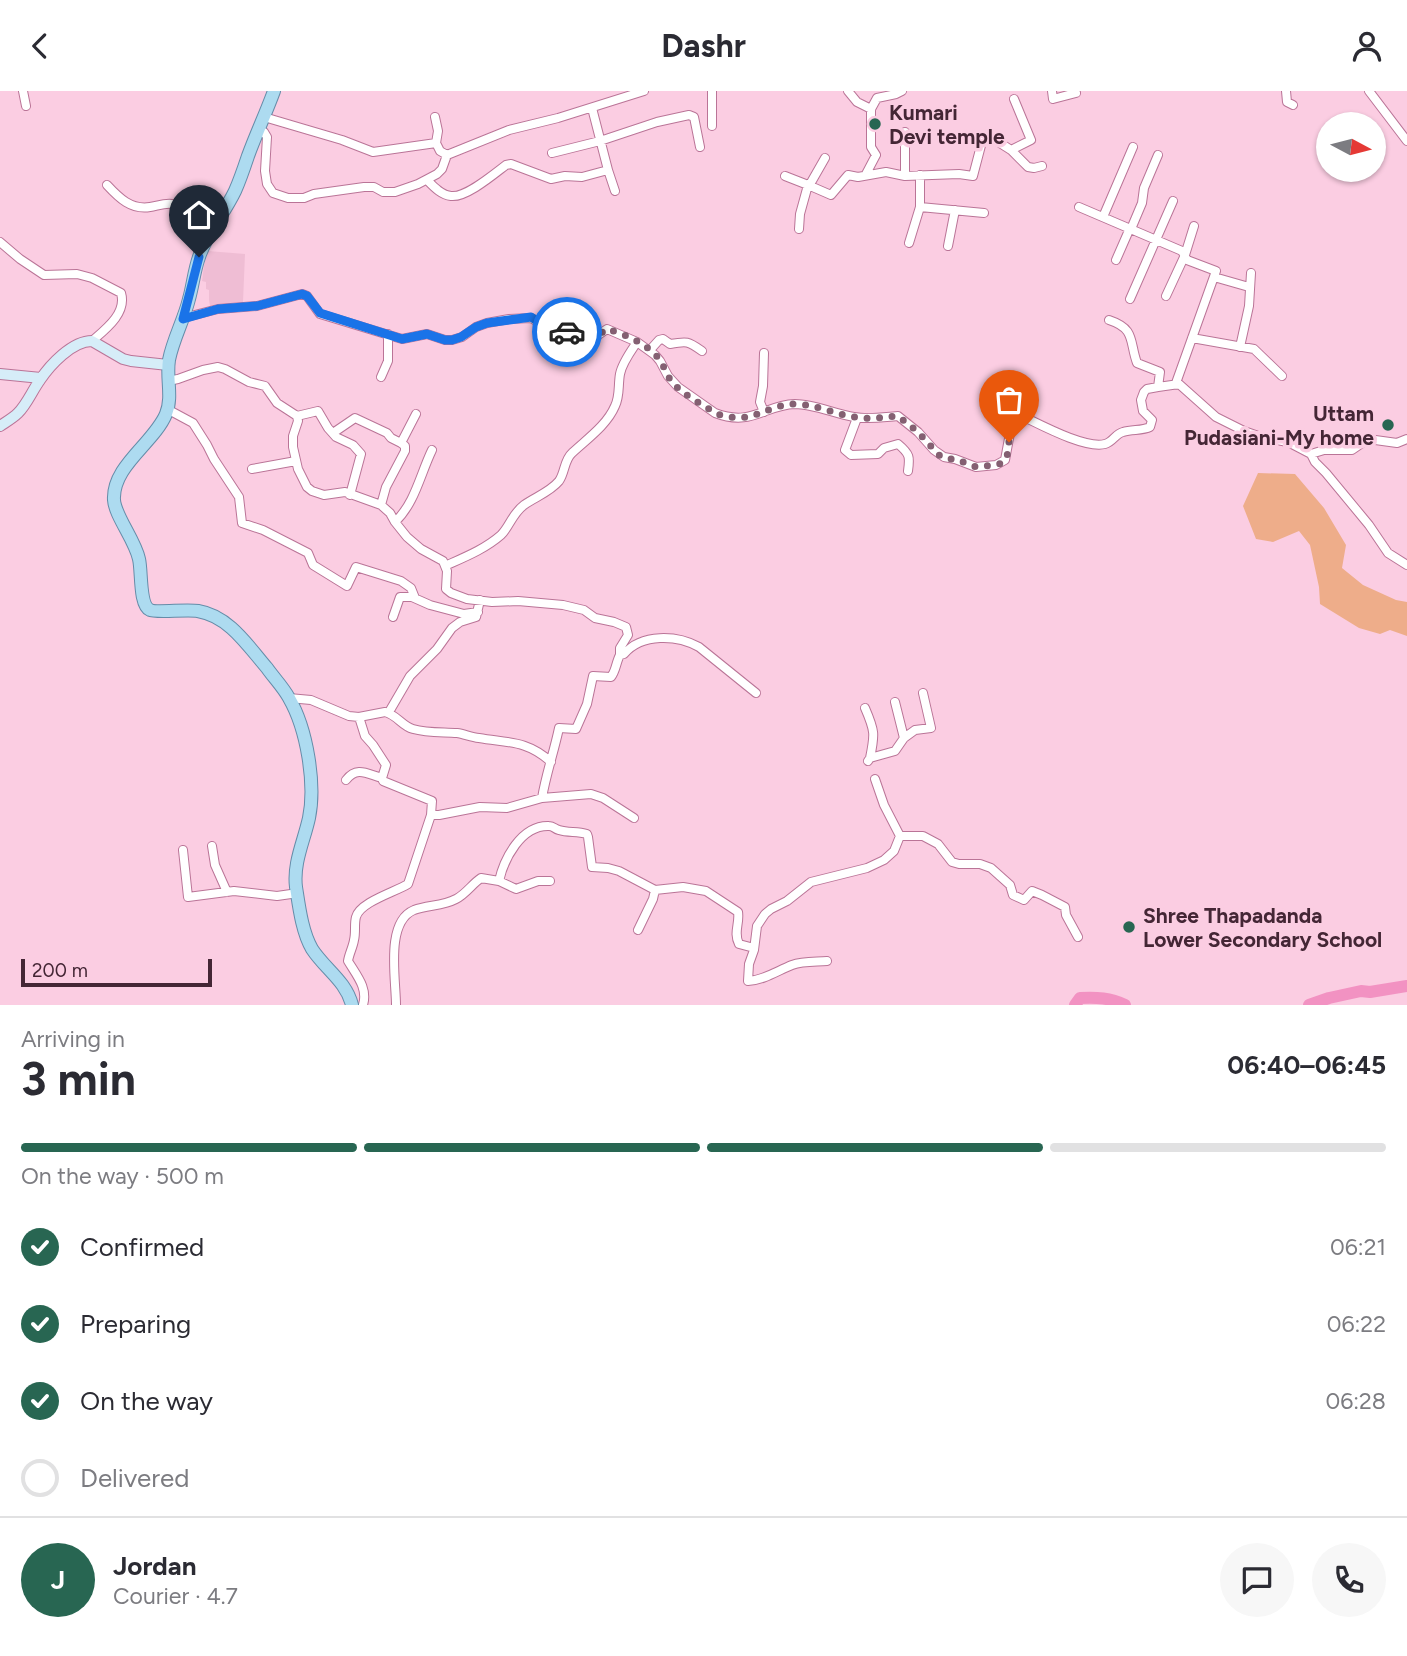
<!DOCTYPE html>
<html lang="en">
<head>
<meta charset="utf-8">
<style>
  :root { --surface:#fff; --page:#f7f7f7; --text:#2b2b33; --muted:#7c7c81; --line:#e1e1e2; --accent:#286652 }
  body { margin:0; font-family:Figtree,sans-serif; background:var(--page); color:var(--text); height:100vh; display:flex; flex-direction:column; font-size:26px; white-space:nowrap }
  * { box-sizing:border-box; margin:0 }
  p { font-size:23px; color:var(--muted) }
  .icon { flex:none; width:38px; height:38px; fill:none; stroke:currentColor; stroke-width:2; stroke-linecap:round; stroke-linejoin:round }
  .map { position:relative; height:914px; overflow:hidden }
  .sheet { display:flex; flex-direction:column; background:var(--surface); flex:1 }
  .sheet>* { flex:none }
  .needle { width:46px; rotate:97deg }
  .tools { position:absolute; left:1316px; top:21px; display:grid; gap:14px }
  .tools a { display:grid; place-items:center; width:70px; height:70px; border-radius:50%; background:var(--surface); box-shadow:0 2px 5px #0004; font-size:35px }
  .scale { position:absolute; left:21px; bottom:18px; width:191px; box-sizing:border-box; padding-left:7px; border:4px solid #442635; border-top:0; font-size:19px; line-height:24px; white-space:nowrap; color:#442635; -webkit-text-stroke:5px #fbcde2; paint-order:stroke }
  .pin { position:absolute; display:grid; place-items:center; width:60px; height:60px; color:#fff; margin:-72px -30px; border-radius:50% 50% 50% 0; rotate:-45deg; box-shadow:0 0 7px #0007 }
  .pin .icon { rotate:45deg }
  .courier { position:absolute; display:grid; place-items:center; width:70px; height:70px; margin:-35px; border:5px solid #1a73e8; border-radius:50%; background:#fff; color:#222; box-shadow:0 2px 9px #0007 }
  .overview em { font-style:normal; font-weight:700 }
  .overview div { display:flex; flex-direction:column-reverse }
  .overview { display:flex; align-items:center; justify-content:space-between; height:119px; padding:0 21px }
  h1 { font-size:46px; font-weight:700; line-height:52px }
  .bar { display:grid; grid-template-columns:repeat(4,1fr); gap:10px 7px; align-content:center; height:84px; padding:0 21px }
  .bar i { height:9px; border-radius:5px; background:var(--line) }
  .bar .active { background:var(--accent) }
  .bar p { grid-column:span 4 }
  .line { display:flex; align-items:center; gap:18px; padding:0 21px; border-top:2px solid var(--line) }
  .line div { flex:1 }
  .round { display:grid; place-items:center; flex:none; width:74px; height:74px; border-radius:37px; background:var(--page) }
  ol { padding:0 21px; list-style:none }
  li { display:flex; align-items:center; gap:21px; height:77px }
  li p { margin-inline-start:auto }
  li .icon { padding:7px; border-radius:50%; background:var(--accent); color:#fff; stroke-width:4 }
  li:last-child { color:var(--muted) }
  li i { width:38px; height:38px; border:4px solid var(--line); border-radius:50% }
  header { display:flex; justify-content:space-between; align-items:center; height:91px; padding:0 21px; background:var(--surface); font-size:32px; font-weight:700 }
  .map>svg:first-child { display:block }
  .built { fill:#efbdd4 }
  .green { fill:#eead8a }
  .lines { fill:none; stroke-linecap:round; stroke-linejoin:round }
  .river { stroke:#f292c2; stroke-width:12 }
  .street-casing { stroke:#ba7497; stroke-width:10 }
  .secondary-casing { stroke:#ba7497; stroke-width:12 }
  .primary-casing { stroke:#658ca8; stroke-width:14 }
  .street { stroke:#fff; stroke-width:8 }
  .secondary { stroke:#d6edf8; stroke-width:10 }
  .primary { stroke:#addbf0; stroke-width:12 }
  .done { stroke:#846072; stroke-width:7; stroke-dasharray:0 12.6 }
  .route { stroke:#1a73e8; stroke-width:9 }
  .poi-dot { fill:#286652; stroke:#fbcde2; stroke-width:2.5 }
  .labels { text-anchor:middle; dominant-baseline:central; stroke-width:7; stroke-linejoin:round; paint-order:stroke }
  .poi-label { font-size:21px; font-weight:bold; fill:#442635; stroke:#fbcde2; text-anchor:start }
</style>
</head>
<body>
<header><svg class="icon" aria-label="back" viewBox="0 0 24 24"><path d="M15 5l-7 7 7 7"/></svg>Dashr<svg class="icon" aria-label="person" viewBox="0 0 24 24"><circle cx="12" cy="8" r="4"/><path d="M4 21q1-7 8-7t8 7"/></svg></header>
<div class="map">
<svg width="1407" height="914" viewBox="0 0 1407 914">
  <rect width="100%" height="100%" fill="#fbcde2"/>
  <path class="built" d="M208 160 245 163 243 211 210 215 209 209V199L206 198V191L202 190 205 167Z"/>
  <path class="green" d="M1258 382 1295 383 1324 417 1346 454 1342 477 1363 494 1396 509 1407 511V545L1390 539 1380 543 1359 537 1320 513 1319 496 1310 454 1299 440 1273 451 1256 448 1243 415Z"/>
  <g class="lines">
    <path class="river" d="M1075 914 1080 907C1097 906 1110 907 1125 914
      M1309 914 1329 907 1361 900 1370 901 1407 895"/>
    <g class="street-casing">
      <path id="street" d="M23 0 26 15
        M712 0V35
        M848 0 857 11 871 18
        M1052 0 1053 8 1076 2
        M1286 0 1287 11 1293 14
        M1369 0 1407 50
        M264 26 342 49 373 61 436 52 440 60 447 64 509 39 558 27 644 0
        M435 26 438 40 436 52
        M258 39 264 41 267 46 265 80 267 93 273 102 288 107H304L314 103 364 96H374L383 101H395L418 93 437 83 442 78 447 64
        M905 41V85
        M1011 59 1031 49 1014 8
        M552 62 600 50 657 31 689 24 694 26 700 56
        M608 79 615 100
        M866 83 876 64 871 56V18L877 7 896 3 902 0
        M785 85 808 94
        M427 89C433 95 441 104 451 105 466 107 494 83 506 74L511 73 551 88 565 85 582 86 608 79 592 17
        M107 94C119 107 131 119 150 116 157 115 164 112 172 113 186 113 208 119 221 123
        M809 95 825 67
        M920 116 984 122
        M1079 116 1182 160 1187 169 1216 180 1176 292
        M1103 126 1133 56
        M799 138 800 123 808 94 831 104 848 84 858 86 886 81 905 85 959 83 973 85 983 47H992L1011 59 1028 76 1034 77 1042 75
        M1131 138 1142 112 1144 97 1158 64
        M0 151 20 168 44 184 77 183 92 187 121 202C127 222 106 238 92 250
        M909 152 920 116V84
        M948 155 955 119
        M1116 169 1130 137
        M1214 186 1249 196
        M1166 205 1185 164 1194 135
        M1130 208 1173 110
        M183 227 218 218 257 215 302 203 307 205 320 223 402 248 427 243 445 249H452L462 246 476 236 487 232 509 228 531 227 548 237 594 247 607 238 637 251
        M1109 229C1136 238 1129 250 1137 272L1160 281 1158 296 1179 293 1216 326 1244 340 1264 347 1288 351 1311 363
        M1192 247 1254 258 1282 285
        M1240 256 1249 215 1251 182
        M650 259 659 249 663 248 670 253C687 250 688 250 702 260
        M764 262 763 295 760 311 764 321
        M381 286 388 270V243
        M168 290 178 288 203 279 218 276 225 278 249 291 265 295 277 312 297 325 298 330 293 345V356L298 378 307 396 312 400 324 404 345 401 381 414 390 422 395 431 407 446 421 458 443 470 447 480 446 498 451 502 467 508 492 511 518 510 563 514 584 519 595 527 614 531 626 536 628 544 620 557V564L624 563C642 542 677 544 699 556L756 602
        M167 318 193 332 207 354 214 368 239 406 242 432 263 439 308 462 313 474 347 495 356 476 401 490 411 497 415 507
        M297 325 318 320 328 337 336 346 353 354 361 363 350 404
        M857 327 845 359 851 364 878 363 884 357 898 353C910 363 910 366 908 380
        M333 342 355 327 387 342 391 347 401 352
        M1407 348 1397 352 1368 348 1352 359H1324L1311 363 1315 371 1326 382 1369 434 1388 462 1407 474
        M252 378 296 370
        M381 414 386 396 405 360V355L401 352 416 323
        M395 431C415 412 420 384 432 359
        M445 475C465 466 485 458 501 444 510 435 512 423 524 414 535 406 550 401 559 390 565 382 564 369 572 362 587 348 607 334 615 315 620 305 618 294 620 283 622 272 631 260 637 251L655 264 660 270 668 285 678 296 715 322C752 336 764 314 795 313 814 313 835 323 854 326 870 329 883 326 898 325L918 341 934 359 944 366 955 368 976 376 996 374 1005 369 1013 326 1018 324 1022 325C1041 334 1085 358 1105 353 1113 351 1115 343 1123 341 1132 338 1142 340 1150 336L1152 329 1143 320 1141 309 1144 301 1147 298 1158 296
        M393 526 400 506H412L430 514 464 523 478 521
        M289 607 311 609 349 625 359 626 385 621C397 624 402 635 413 638 427 642 442 641 457 642 464 643 471 646 479 647 508 652 527 649 551 671
        M895 611 904 647
        M865 617C875 640 875 643 870 667
        M389 621 410 585 437 558 452 537 460 531 476 526 480 509
        M868 670 870 667 895 660 904 647 915 639 931 637 923 602
        M382 687 383 690 432 710 431 724
        M875 688 884 714 900 745H923L938 753 952 771 959 773H980L991 777 1010 794 1013 804 1024 809 1032 800 1042 804 1065 816 1066 824 1078 846
        M346 689C357 675 367 683 382 687L386 674 373 654 365 645 359 626
        M542 707C546 683 554 661 559 637L576 638 587 613 593 585 611 586C616 580 616 571 620 564
        M212 755 215 774 227 801
        M183 759 188 806 234 800 277 805 298 802
        M499 790C504 768 521 734 549 735 554 735 554 738 559 739 568 742 577 740 587 743L588 746 592 776 608 777 619 780 655 799 683 796 706 800 738 821C740 832 733 842 739 853L754 857
        M638 839 653 808 655 799
        M827 870C816 871 803 870 792 874 777 880 764 889 748 890L749 873 754 859 757 835 765 823 771 818 787 810 811 791 867 777 884 769 894 760 900 745
        M363 914C368 897 357 885 348 870 349 863 353 856 354 849 356 841 354 833 356 826 360 811 395 801 408 793L431 724H439L480 716 507 717 542 707 591 703 603 707 634 727
        M396 914C396 888 385 831 414 819 428 814 443 815 456 808 466 803 472 793 481 787L499 790 516 798 538 790H550"/>
    </g>
    <g class="secondary-casing">
      <path id="secondary" d="M0 283 41 287
        M0 335C6 331 13 327 18 322 27 313 32 300 40 289 50 274 72 250 92 250L123 268 131 270 168 274"/>
    </g>
    <g class="primary-casing">
      <path id="primary" d="M274 0C266 22 256 43 248 65 244 77 240 89 235 100 224 123 207 142 199 166 194 180 193 194 189 208 184 229 173 248 169 269 166 287 173 306 166 323 154 352 112 375 114 409 115 425 135 449 139 468 142 480 139 514 150 519 156 522 187 518 198 520 229 525 248 555 267 577 274 587 283 596 289 607 307 638 316 693 309 727 304 750 293 772 296 796 299 815 302 841 312 858 325 878 346 890 352 914"/>
    </g>
    <use href="#street" class="street"/>
    <use href="#secondary" class="secondary"/>
    <use href="#primary" class="primary"/>
  </g>
  <g class="lines">
    <path class="done" d="M567 241 594 247 607 238C625 243 648 253 660 269 665 277 667 286 674 293 685 305 702 313 715 322 752 336 764 314 795 313 814 313 835 323 854 326 870 329 883 326 898 325L918 341 939 364 948 368H955L976 376 996 374 1002 372 1007 366 1009 351"/>
    <path class="route" d="M199 166 183 228 218 218 257 215 302 203 307 205 320 222 402 248 427 243 445 249H452L461 246 476 236 487 232 524 227 531 226 548 237 567 241"/>
  </g>
  <g class="poi-dot">
    <circle cx="875" cy="33" r="7"/>
    <circle cx="1388" cy="334" r="7"/>
    <circle cx="1129" cy="836" r="7"/>
  </g>
  <g class="labels">
    <g class="poi-label">
      <text x="889" y="21">Kumari<tspan x="889" dy="24">Devi temple</tspan></text>
      <text x="1374" y="322" text-anchor="end">Uttam<tspan x="1374" dy="24">Pudasiani-My home</tspan></text>
      <text x="1143" y="824">Shree Thapadanda<tspan x="1143" dy="24">Lower Secondary School</tspan></text>
    </g>
  </g>
</svg>
<div class="tools">
<a><svg class="needle" viewBox="-14 -14 28 28"><path d="M0-13l5 13h-10z" fill="#e53935"/><path d="M0 13l5-13h-10z" fill="#7c7c81"/></svg></a>
</div>
<div class="scale">200 m</div>
<div class="pin" style="left:1009px;top:351px;background:#ea580c"><svg class="icon" aria-label="bag" viewBox="0 0 24 24"><path d="M5 8h14l-1 12H6zM9 8a3 3 0 0 1 6 0"/></svg></div>
<div class="pin" style="left:199px;top:166px;background:#1f2937"><svg class="icon" aria-label="home" viewBox="0 0 24 24"><path d="M3 11l9-7 9 7M6 9v11h12V9"/></svg></div>
<div class="courier" style="left:567px;top:241px"><svg class="icon" aria-label="car" viewBox="0 0 24 24"><path d="M5 17H2v-5l4-1 3-4h7l3 4 3 1v5h-3M9 17h6M6 11h13"/><circle cx="7" cy="17" r="2"/><circle cx="17" cy="17" r="2"/></svg></div>
</div>
<section class="sheet">
<div class="overview"><div><h1>3 min</h1><p>Arriving in</p></div><em>06:40–06:45</em></div>
<div class="bar"><i class="active"></i><i class="active"></i><i class="active"></i><i></i><p>On the way · 500 m</p></div>
<ol>
<li><svg class="icon" aria-label="check" viewBox="0 0 24 24"><path d="M5 12l5 5 9-10"/></svg>Confirmed<p>06:21</p></li>
<li><svg class="icon" aria-label="check" viewBox="0 0 24 24"><path d="M5 12l5 5 9-10"/></svg>Preparing<p>06:22</p></li>
<li><svg class="icon" aria-label="check" viewBox="0 0 24 24"><path d="M5 12l5 5 9-10"/></svg>On the way<p>06:28</p></li>
<li><i></i>Delivered</li>
</ol>
<div class="line" style="height:126px"><b class="round" style="background:var(--accent);color:#fff">J</b><div><b>Jordan</b><p>Courier · 4.7</p></div><a class="round"><svg class="icon" aria-label="chat" viewBox="0 0 24 24"><path d="M4 5h16v11H9l-5 4z"/></svg></a><a class="round"><svg class="icon" aria-label="phone" viewBox="0 0 24 24"><path d="M5 4h4l2 5-3 2q2 4 5 5l2-3 5 2v4C11 20 4 13 5 4z"/></svg></a></div>
</section>
</body>
</html>
